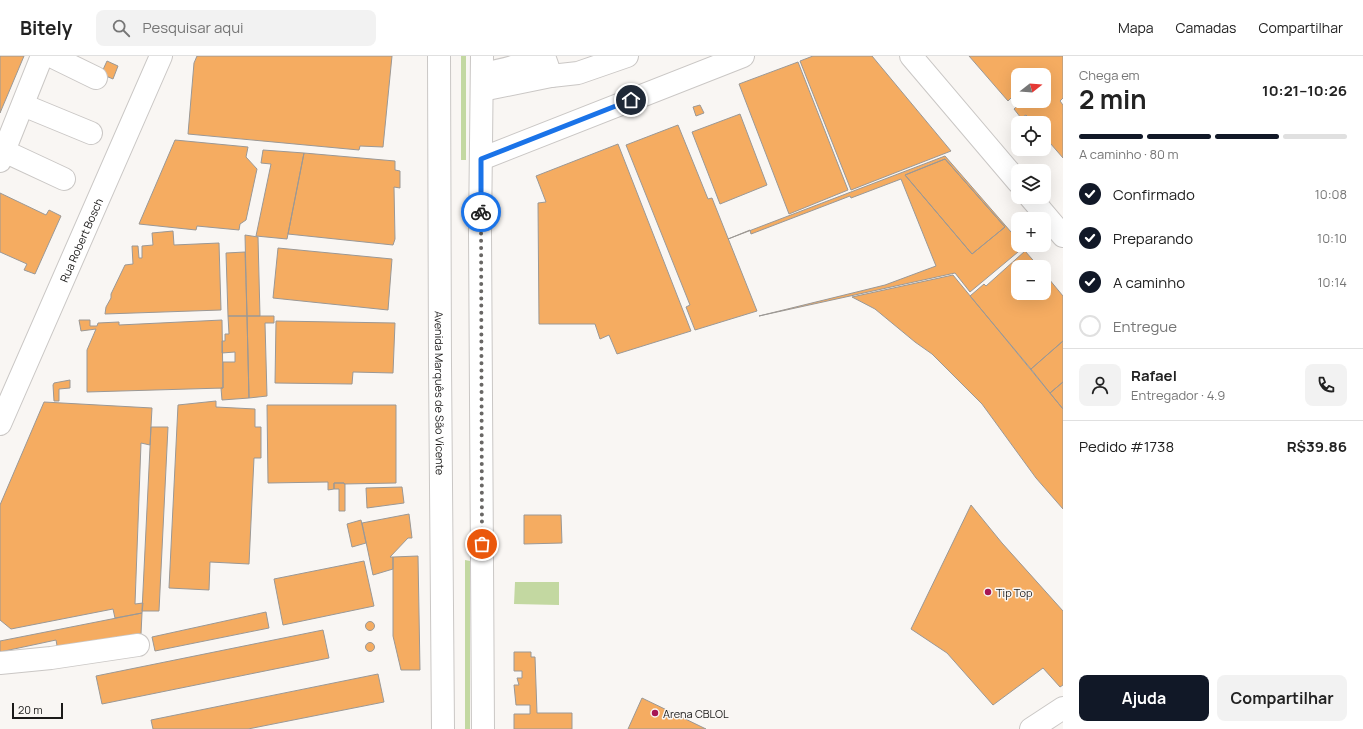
<!DOCTYPE html>
<html lang="pt">
<head>
<meta charset="utf-8">
<style>
  :root { --surface:#fff; --page:#f2f2f2; --text:#222; --muted:#767676; --line:#e0e0e0; --accent:#111827 }
  body { margin:0; font-family:Manrope,sans-serif; background:var(--page); color:var(--text); height:100vh; display:flex; flex-direction:column; font-size:15px; white-space:nowrap }
  * { box-sizing:border-box; margin:0 }
  p { font-size:13px; color:var(--muted) }
  .icon { flex:none; width:22px; height:22px; fill:none; stroke:currentColor; stroke-width:2; stroke-linecap:round; stroke-linejoin:round }
  .map { position:relative; flex:1; overflow:hidden }
  .drawer { display:flex; flex-direction:column; background:var(--surface); width:300px }
  .drawer>* { flex:none }
  .needle { width:26px; rotate:73deg }
  .tools { position:absolute; left:1011px; top:12px; display:grid; gap:8px }
  .tools a { display:grid; place-items:center; width:40px; height:40px; border-radius:8px; background:var(--surface); box-shadow:0 4px 16px #0002; font-size:20px }
  .scale { position:absolute; left:12px; bottom:10px; width:51px; box-sizing:border-box; padding-left:4px; border:2px solid #1b1a19; border-top:0; font-size:11px; line-height:14px; white-space:nowrap; color:#1b1a19; -webkit-text-stroke:3px #f9f6f3; paint-order:stroke }
  .pin { position:absolute; display:grid; place-items:center; width:34px; height:34px; color:#fff; margin:-17px; border:2px solid #fff; border-radius:50%; box-shadow:0 1px 4px #0007 }
  .courier { position:absolute; display:grid; place-items:center; width:40px; height:40px; margin:-20px; border:3px solid #1a73e8; border-radius:50%; background:#fff; color:#222; box-shadow:0 1px 5px #0007 }
  .overview em { font-style:normal; font-weight:700 }
  .overview div { display:flex; flex-direction:column-reverse }
  .overview { display:flex; align-items:center; justify-content:space-between; height:68px; padding:0 16px }
  h1 { font-size:26px; font-weight:700; line-height:30px }
  .bar { display:grid; grid-template-columns:repeat(4,1fr); gap:6px 4px; align-content:center; height:48px; padding:0 16px }
  .bar i { height:5px; border-radius:3px; background:var(--line) }
  .bar .on { background:var(--accent) }
  .bar p { grid-column:span 4 }
  .line { display:flex; align-items:center; gap:10px; padding:0 16px; border-top:1px solid var(--line) }
  .line div { flex:1 }
  .round { display:grid; place-items:center; flex:none; width:42px; height:42px; border-radius:8px; background:var(--page) }
  ol { padding:0 16px; list-style:none }
  li { display:flex; align-items:center; gap:12px; height:44px }
  li p { margin-inline-start:auto }
  li .icon { padding:4px; border-radius:50%; background:var(--accent); color:#fff; stroke-width:4 }
  li:last-child { color:var(--muted) }
  li i { width:22px; height:22px; border:2px solid var(--line); border-radius:50% }
  .action { display:flex; gap:8px; margin-top:auto; padding:8px 16px }
  .action a { flex:1; height:46px; border-radius:8px; background:var(--accent); color:#fff; font-size:16px; font-weight:700; line-height:46px; text-align:center }
  .action a+a { background:var(--page); color:var(--text) }
  header { display:flex; align-items:center; gap:24px; box-sizing:border-box; height:56px; padding:0 20px; background:var(--surface); border-bottom:1px solid var(--line) }
  header strong { font-size:19px }
  nav { display:flex; gap:22px; margin-inline-start:auto; font-size:14px }
  .search { width:280px; height:36px; background:var(--page); display:flex; align-items:center; gap:10px; box-sizing:border-box; padding:0 14px; border-radius:8px; color:var(--muted); font-size:15px }
  main { display:flex; flex:1; min-height:0 }
  .map>svg:first-child { display:block }
  .green { fill:#c3d8a1 }
  .building { fill:#f5ac61; stroke:#9b9895; fill-rule:evenodd }
  .lines { fill:none; stroke-linecap:round; stroke-linejoin:round }
  .minor-casing { stroke:#cac7c5; stroke-width:24 }
  .major-casing { stroke:#cac7c5; stroke-width:24 }
  .minor { stroke:#fff; stroke-width:22 }
  .major { stroke:#fff; stroke-width:22 }
  .done { stroke:#696765; stroke-width:4; stroke-dasharray:0 7.2 }
  .route { stroke:#1a73e8; stroke-width:5 }
  .poi-dot { fill:#a61654; stroke:#f9f6f3; stroke-width:1.5 }
  .labels { text-anchor:middle; dominant-baseline:central; stroke-width:3; stroke-linejoin:round; paint-order:stroke }
  .street-label { font-size:11px; fill:#1b1a19; stroke:#f9f6f3 }
  .poi-label { font-size:11px; fill:#1b1a19; stroke:#f9f6f3; text-anchor:start }
</style>
</head>
<body>
<header>
<strong>Bitely</strong>
<div class="search"><svg class="icon" aria-label="search" viewBox="0 0 24 24"><circle cx="10" cy="10" r="6"/><path d="M15 15l6 6"/></svg>Pesquisar aqui</div>
<nav><a>Mapa</a><a>Camadas</a><a>Compartilhar</a></nav>
</header>
<main>
<div class="map">
<svg width="1063" height="673" viewBox="0 0 1063 673">
  <rect width="100%" height="100%" fill="#f9f6f3"/>
  <path class="green" d="M461 0H466V104H461Z
    M465 504 470 505V673H465Z
    M515 526H559V549L514 548Z"/>
  <path class="building" d="M0 0H24L0 57Z
    M197 0H392L383 91 360 90 359 94 188 78 194 7Z
    M813 0H872L951 95 851 134 800 5Z
    M969 0H1063V42L1060 45 1063 49V102L1044 80V67H1033L1026 59 1021 62 1014 53 1018 49 1016 48 1018 45H1044V19H1018V44L1014 39 1008 45Z
    M107 5 118 10 113 23 101 18Z
    M798 6 848 134 789 158 739 28Z
    M700 49 704 57 696 60 693 51Z
    M740 58 767 129 720 148 692 76Z
    M678 69 708 143 712 142 757 255 695 274 686 251 690 249 626 89Z
    M175 84 248 91 246 101 257 113 246 164 240 168 239 174 197 170 196 174 139 168Z
    M618 88 691 275 617 298 609 279 600 283 595 268H539L538 147 546 146 536 120Z
    M263 94 304 97 287 183 256 180 271 108 261 107Z
    M304 97 395 105V114L400 115V132L394 131 395 183 393 189 288 178Z
    M945 100 1018 184V189H1022L1024 191 970 236 955 217 759 260 885 229 936 210 901 123 851 142 850 140 751 178 750 174 728 183ZM945 103 1005 171 972 198 905 119Z
    M945 103 1005 171 972 198 905 119Z
    M0 137 46 159 49 154 61 160 35 218 24 214 27 208 0 196Z
    M173 175 174 189 219 187 221 254 105 258 106 251 111 242V238L125 209 133 208 132 190H138L139 202H142V190L153 189 152 177Z
    M245 179 258 181 260 260H247Z
    M278 192 392 203 388 254 273 242Z
    M1025 195 1039 211H1018V237H1044V217L1063 240V285L1031 313 970 240 984 228 986 230Z
    M245 196 247 260H228L226 197Z
    M953 219 1063 353V453L1036 422 982 348 932 298 915 286 875 253 852 241Z
    M228 260H247L249 342 222 344 221 332H223V306H235V296L222 297V285H225V278H229Z
    M247 260H274V267H265L267 340 249 342Z
    M79 264H90V270H97L98 267 119 266V269L222 264 223 332 87 336V294L96 273 81 275Z
    M276 265 395 267 393 317 353 316 352 328 275 327Z
    M1063 285V326L1050 337 1031 313Z
    M70 324V332L59 333V345H54L53 329 54 327Z
    M1063 326V353L1050 337Z
    M216 345V351L255 353V371H261V402H254L249 508 210 506 209 534 169 532 178 349Z
    M44 346 152 352 150 389 141 387 135 548 143 547 142 557 115 562 113 553 11 573 0 564V449Z
    M267 349H396V427L344 428V427H334V433L328 434V426L268 427Z
    M151 371H168L159 555H142Z
    M334 427H344L345 428V455H339V433H334Z
    M402 431 404 447 367 452 366 432Z
    M971 449 1002 487 1063 555V629L1060 631 1043 612 993 649 947 597 911 573Z
    M409 458 412 482H408L390 501H393V513L373 519 362 467Z
    M524 459H561L562 487 524 488Z
    M361 464 366 487 352 491 347 468Z
    M418 500 420 614H401L393 580V501Z
    M364 505 374 550 283 569 274 523Z
    M266 556 269 572 155 595 152 581Z
    M142 557 141 578 58 595 56 584 0 596V585Z
    M365.5 570a4.5 4.5 0 1 1 9 0a4.5 4.5 0 1 1-9 0Z
    M323 574 329 602 102 648 96 620Z
    M365.5 591a4.5 4.5 0 1 1 9 0a4.5 4.5 0 1 1-9 0Z
    M514 596H531V601H535L537 657H572V673H514V658H530V649H516L514 629H519L517 622H522V615H514Z
    M378 618 384 646 248 673H153L151 664Z
    M642 642 706 673H628Z"/>
  <g class="lines">
    <g class="minor-casing">
      <g id="minor">
        <path d="M51 0 96 22"/>
        <path d="M544 0 551 20 578 17 627 0"/>
        <path d="M911 0 1018 126"/>
        <path d="M482 18C502 14 522 10 540 0"/>
        <path d="M482 34 551 20"/>
        <path d="M23 49 91 77"/>
        <path d="M4 95 64 123"/>
        <path d="M481 103 743 0"/>
        <path d="M0 105 42 0"/>
        <path d="M1030 141 1063 180"/>
        <path id="s1" d="M0 368 161 0"/>
        <path d="M0 607 51 602 138 589"/>
        <path d="M1031 673 1063 652"/>
      </g>
    </g>
    <g class="major-casing">
      <g id="major">
        <path id="s2" d="M439 0 440 308 443 673"/>
        <path d="M482 0 480 176 483 673"/>
      </g>
    </g>
    <use href="#minor" class="minor"/>
    <use href="#major" class="major"/>
  </g>
  <g class="lines">
    <path class="done" d="M481 156 482 488"/>
    <path class="route" d="M481 156V103L631 44"/>
  </g>
  <g class="poi-dot">
    <circle cx="988" cy="536" r="4"/>
    <circle cx="655" cy="657" r="4"/>
  </g>
  <g class="labels">
    <g class="street-label">
      <text stroke="none"><textPath href="#s1" startOffset="201">Rua Robert Bosch</textPath></text>
      <text stroke="none"><textPath href="#s2" startOffset="337">Avenida Marquês de São Vicente</textPath></text>
    </g>
    <g class="poi-label">
      <text x="996" y="536">Tip Top</text>
      <text x="663" y="657">Arena CBLOL</text>
    </g>
  </g>
</svg>
<div class="tools">
<a><svg class="needle" viewBox="-14 -14 28 28"><path d="M0-13l5 13h-10z" fill="#e53935"/><path d="M0 13l5-13h-10z" fill="#767676"/></svg></a>
<a><svg class="icon" aria-label="locate" viewBox="0 0 24 24"><circle cx="12" cy="12" r="6"/><path d="M12 2v4M12 18v4M2 12h4M18 12h4"/></svg></a>
<a><svg class="icon" aria-label="layers" viewBox="0 0 24 24"><path d="M12 4l9 5-9 5-9-5zM3 14l9 5 9-5"/></svg></a>
<a>+</a>
<a>−</a>
</div>
<div class="scale">20 m</div>
<div class="pin" style="left:482px;top:488px;background:#ea580c"><svg class="icon" aria-label="bag" viewBox="0 0 24 24"><path d="M5 8h14l-1 12H6zM9 8a3 3 0 0 1 6 0"/></svg></div>
<div class="pin" style="left:631px;top:44px;background:#1f2937"><svg class="icon" aria-label="home" viewBox="0 0 24 24"><path d="M3 11l9-7 9 7M6 9v11h12V9"/></svg></div>
<div class="courier" style="left:481px;top:156px"><svg class="icon" aria-label="bike" viewBox="0 0 24 24"><circle cx="6" cy="16" r="4"/><circle cx="18" cy="16" r="4"/><path d="M6 16l4-8h5l3 8M10 8l3 8H6M13 5h3"/></svg></div>
</div>
<section class="drawer">
<div class="overview"><div><h1>2 min</h1><p>Chega em</p></div><em>10:21–10:26</em></div>
<div class="bar"><i class="on"></i><i class="on"></i><i class="on"></i><i></i><p>A caminho · 80 m</p></div>
<ol>
<li><svg class="icon" aria-label="check" viewBox="0 0 24 24"><path d="M5 12l5 5 9-10"/></svg>Confirmado<p>10:08</p></li>
<li><svg class="icon" aria-label="check" viewBox="0 0 24 24"><path d="M5 12l5 5 9-10"/></svg>Preparando<p>10:10</p></li>
<li><svg class="icon" aria-label="check" viewBox="0 0 24 24"><path d="M5 12l5 5 9-10"/></svg>A caminho<p>10:14</p></li>
<li><i></i>Entregue</li>
</ol>
<div class="line" style="height:72px"><a class="round"><svg class="icon" aria-label="person" viewBox="0 0 24 24"><circle cx="12" cy="8" r="4"/><path d="M4 21q1-7 8-7t8 7"/></svg></a><div><b>Rafael</b><p>Entregador · 4.9</p></div><a class="round"><svg class="icon" aria-label="phone" viewBox="0 0 24 24"><path d="M5 4h4l2 5-3 2q2 4 5 5l2-3 5 2v4C11 20 4 13 5 4z"/></svg></a></div>
<div class="line" style="height:52px"><div>Pedido #1738</div><b>R$39.86</b></div>
<div class="action"><a>Ajuda</a><a>Compartilhar</a></div>
</section>
</main>
</body>
</html>
